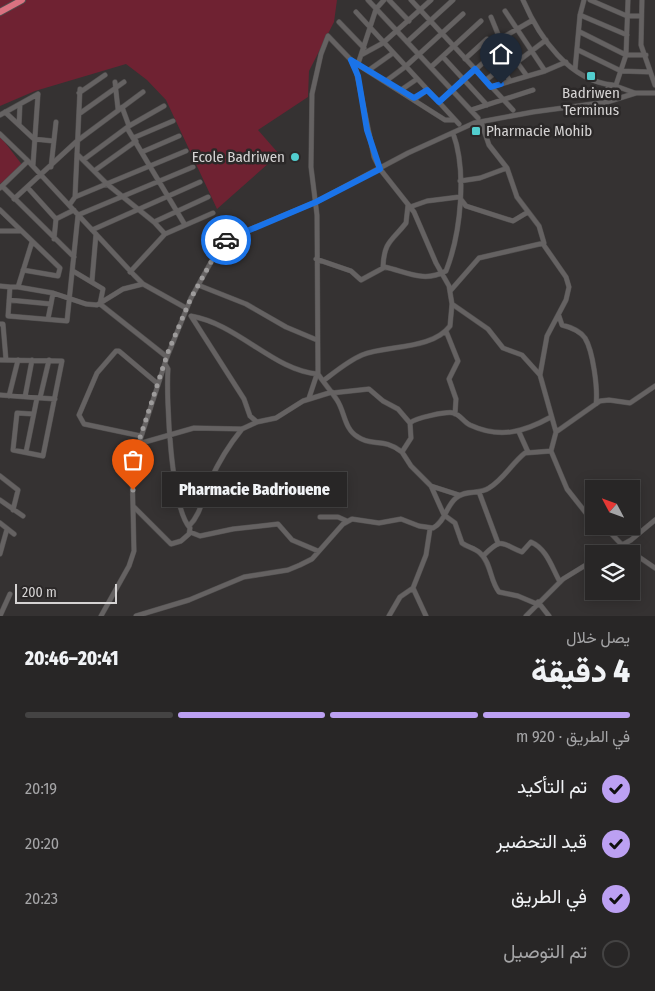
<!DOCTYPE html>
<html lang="ar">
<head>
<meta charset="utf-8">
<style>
  :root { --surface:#282626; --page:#343232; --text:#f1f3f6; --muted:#a5a5a7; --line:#444343; --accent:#bca0f2 }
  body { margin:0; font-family:"Fira Sans Condensed",Vazirmatn,sans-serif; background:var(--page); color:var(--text); direction:rtl; height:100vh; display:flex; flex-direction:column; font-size:19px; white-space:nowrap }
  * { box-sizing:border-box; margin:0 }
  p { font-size:16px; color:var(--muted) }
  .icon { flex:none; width:28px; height:28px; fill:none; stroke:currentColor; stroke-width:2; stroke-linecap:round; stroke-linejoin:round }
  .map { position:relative; height:616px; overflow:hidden; direction:ltr }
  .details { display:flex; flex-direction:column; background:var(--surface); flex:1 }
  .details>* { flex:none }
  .needle { width:32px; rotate:311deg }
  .controls { position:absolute; left:585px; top:480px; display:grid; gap:10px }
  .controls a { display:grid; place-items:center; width:55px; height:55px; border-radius:0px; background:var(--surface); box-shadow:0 2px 12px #0003,0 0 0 1px var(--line); font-size:25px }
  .scale { position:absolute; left:15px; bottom:12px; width:102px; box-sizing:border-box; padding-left:5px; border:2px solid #d5d3d3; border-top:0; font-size:14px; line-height:18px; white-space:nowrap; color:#d5d3d3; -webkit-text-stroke:4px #2b2828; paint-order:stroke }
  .pin { position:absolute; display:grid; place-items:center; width:42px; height:42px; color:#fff; margin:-51px -21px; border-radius:50% 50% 50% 0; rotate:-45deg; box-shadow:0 0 5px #0007 }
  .pin .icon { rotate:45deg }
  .courier { position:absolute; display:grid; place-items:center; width:50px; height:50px; margin:-25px; border:4px solid #1a73e8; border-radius:50%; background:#fff; color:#222; box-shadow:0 1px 6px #0007 }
  .bubble { position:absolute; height:35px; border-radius:0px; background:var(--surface); box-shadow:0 2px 12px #0003,0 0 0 1px var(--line); font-size:16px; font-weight:800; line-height:35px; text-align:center; direction:rtl }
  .head em { font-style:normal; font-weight:800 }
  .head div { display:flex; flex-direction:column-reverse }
  .head { display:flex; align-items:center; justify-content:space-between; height:85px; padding:0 25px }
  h1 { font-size:32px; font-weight:800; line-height:38px }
  .bar { display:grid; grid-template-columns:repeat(4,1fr); gap:8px 5px; align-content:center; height:60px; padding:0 25px }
  .bar i { height:6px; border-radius:4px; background:var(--line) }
  .bar .on { background:var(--accent) }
  .bar p { grid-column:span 4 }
  ol { padding:0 25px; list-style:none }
  li { display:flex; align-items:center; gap:15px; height:55px }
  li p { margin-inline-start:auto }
  li .icon { padding:5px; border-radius:50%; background:var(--accent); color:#111; stroke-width:4 }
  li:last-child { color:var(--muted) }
  li i { width:28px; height:28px; border:2px solid var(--line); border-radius:50% }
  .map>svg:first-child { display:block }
  .green { fill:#6f2232 }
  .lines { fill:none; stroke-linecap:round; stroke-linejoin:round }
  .minor-casing { stroke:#504e4e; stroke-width:5.5 }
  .highway-casing { stroke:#504e4e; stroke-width:8 }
  .minor { stroke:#656262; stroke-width:4.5 }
  .highway { stroke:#da7281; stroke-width:6 }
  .done { stroke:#9d9b9b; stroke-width:5; stroke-dasharray:0 9 }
  .route { stroke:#1a73e8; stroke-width:6 }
  .poi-dot { fill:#52cdce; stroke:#2b2828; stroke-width:2 }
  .labels { text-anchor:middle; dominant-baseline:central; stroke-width:5; stroke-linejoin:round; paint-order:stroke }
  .poi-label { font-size:15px; fill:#d5d3d3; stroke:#2b2828 }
</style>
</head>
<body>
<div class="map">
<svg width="655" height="616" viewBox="0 0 655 616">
  <rect width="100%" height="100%" fill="#353232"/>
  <path class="green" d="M0 0H337L334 22 309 71 308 97 258 130 279 154 217 209 166 100 147 80 126 64 35 91 0 106Z
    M0 136 23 166 0 184Z"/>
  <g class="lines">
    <g class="minor-casing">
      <path id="minor" d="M368 0 478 118
        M389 0 409 21
        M411 0 513 110
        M523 0C539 37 569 81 613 85
        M590 0 627 16H641
        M642 0 641 45 655 85
        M505 11 545 71
        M356 12 459 124
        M580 15 627 35
        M491 17 500 39 527 76
        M339 22 364 48
        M580 32 626 55H646
        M407 42 453 0
        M493 43 533 20
        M578 50 621 71 650 72
        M361 55 383 43 431 0
        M443 57 487 105
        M465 59 487 39 493 41V54L510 81
        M352 61 445 120H455
        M517 62 546 40
        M358 64 376 9 384 0
        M431 67 481 21
        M369 70 393 53
        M575 70 580 15 584 0
        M486 80 501 68
        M386 81 405 67 463 14
        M115 82 118 109
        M616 85 626 55 628 0
        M491 87 545 71 566 62
        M401 90 417 79
        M79 93 105 75
        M415 99 427 90
        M439 102 493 54
        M600 103 608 88 613 85 635 93
        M122 107 129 126
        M471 110 533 90
        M5 112 34 139 53 141
        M79 114 124 82
        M0 115 38 94
        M19 125 20 104
        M127 128 185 225
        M0 134 28 161
        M133 138 173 121
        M142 152 179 136
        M77 154 107 184 154 222 165 234
        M83 160 129 126 164 106
        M33 165 38 94
        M51 167 56 122
        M94 171 136 141
        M460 181 480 178 507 168
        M2 186 74 257
        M0 188 28 161 134 275 143 284 186 308
        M28 188 56 219
        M75 197 186 151
        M14 199 77 141 143 92
        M70 204 75 197 80 89
        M410 207 427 201 459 197 466 206 513 221 528 212
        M0 210 60 268 58 276 23 270
        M154 222 208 197
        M92 230 200 182
        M0 231H20
        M54 239 56 219 74 210
        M32 242 18 287 53 293 86 304 97 305 123 289 143 284
        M316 259 351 271 361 280 385 267C407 272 424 283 446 271 461 233 467 171 453 133
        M383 267C384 241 392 241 406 223L408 205
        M73 271 103 289 100 304 167 357
        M130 272 165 234 213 213
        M92 281 96 234
        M198 285 246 304 286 327 317 340
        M0 286 10 287
        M18 287H10L8 316 67 321 78 215 193 167
        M451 290 479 258 544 243 539 226 517 197 507 168 489 145 481 122
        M9 300 51 304 53 293
        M452 304 488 329 503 348 522 355 540 375 556 432 551 451 567 489 586 513 594 519
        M559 316 562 325C570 327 580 331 585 338 593 351 598 389 596 404
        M48 319 51 304
        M0 324H3L6 360
        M446 331 458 361 449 379 456 399 455 414
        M0 360 62 361 43 456 13 450 17 413 33 414
        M540 375 547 336 566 300 569 287 566 277 543 244
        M323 381C335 372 348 361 362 355 387 345 432 350 450 326L452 304 449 286 436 263 414 212 380 169 374 157 356 70 351 60 328 36 321 54 312 94 311 167 317 215 318 374C324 383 331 391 337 400 345 412 344 429 358 437 372 447 383 437 402 452L411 438 410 423C415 418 447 411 454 413 460 415 464 422 470 425 500 439 524 432 551 417
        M332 393 369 389 383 401 398 409 410 423
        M0 395 55 399
        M9 396 18 360
        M25 397 32 360
        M40 398 49 360
        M309 398 317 374
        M257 422 250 416 244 399 191 316C238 324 274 371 318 374
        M519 432 528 452
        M556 432 600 401 609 400 630 403 655 386
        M141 436 84 424 79 415 97 373 116 351H119L158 384
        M138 444 194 428 242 429 257 422 276 418 303 401 332 392
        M26 452 37 398
        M402 452 411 466 431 486 444 515 455 523 462 543C467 547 475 548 480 553 491 562 490 581 499 592L518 596 537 604
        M0 476 18 490 13 510
        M431 486 459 495
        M479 492 498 543
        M0 500 23 516
        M134 507 171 544 181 541 189 534 190 528C171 508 166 398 168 369L165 364
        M320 517H338L347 521
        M0 523 14 534
        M189 526C202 513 202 497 210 481 219 461 229 445 242 429
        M604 526 623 546 655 568
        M190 532 200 536 233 529 278 524 292 540 318 551
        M0 554 7 529
        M606 554 631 540 655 520
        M483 556C502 537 500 543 522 552L531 542C547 549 552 568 560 582
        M538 602 549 616
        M0 616 10 594
        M101 616 129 566 134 551 132 465 167 357 191 298 215 255 227 239 316 202 408 153 474 123 533 112 607 102 636 93H655
        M136 616 189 600 244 577 288 570 300 565 312 559 343 524 352 519 379 523 401 519 419 526 433 528C445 522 446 506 456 498 466 489 479 495 489 488 504 479 512 463 525 453L551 451
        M389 616 400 597 413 588
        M426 616 413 588 426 555 430 529
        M526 616 563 579 594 560"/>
    </g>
    <g class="highway-casing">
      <path id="highway" d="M0 12 22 0"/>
    </g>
    <use href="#minor" class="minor"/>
    <use href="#highway" class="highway"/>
  </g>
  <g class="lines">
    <path class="done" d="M133 490 134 456 168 352 191 298 215 255 226 240"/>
    <path class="route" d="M226 240 316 202 380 169 367 130 358 76 351 60 414 98 427 90 439 102 475 69 491 87 501 84"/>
  </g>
  <g class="poi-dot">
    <rect x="586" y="71" width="10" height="10" rx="2.5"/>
    <rect x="471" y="126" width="10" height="10" rx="2.5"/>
    <circle cx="295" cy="157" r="5"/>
  </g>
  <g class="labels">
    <g class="poi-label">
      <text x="591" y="93">Badriwen<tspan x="591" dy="17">Terminus</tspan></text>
      <text x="486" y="131" text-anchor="start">Pharmacie Mohib</text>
      <text x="285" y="157" text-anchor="end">Ecole Badriwen</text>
    </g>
  </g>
</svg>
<div class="controls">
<a><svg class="needle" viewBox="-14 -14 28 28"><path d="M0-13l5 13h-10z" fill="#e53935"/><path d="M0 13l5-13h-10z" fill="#a5a5a7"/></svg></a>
<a><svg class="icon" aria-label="layers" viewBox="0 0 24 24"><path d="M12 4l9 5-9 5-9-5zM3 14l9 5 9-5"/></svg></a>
</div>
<div class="scale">200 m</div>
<div class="pin" style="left:133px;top:490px;background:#ea580c"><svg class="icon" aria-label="bag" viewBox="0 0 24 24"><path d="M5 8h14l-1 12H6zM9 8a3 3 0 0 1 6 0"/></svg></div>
<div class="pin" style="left:501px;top:84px;background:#1f2937"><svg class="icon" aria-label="home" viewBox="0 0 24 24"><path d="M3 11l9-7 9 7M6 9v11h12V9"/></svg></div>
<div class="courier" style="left:226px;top:240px"><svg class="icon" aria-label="car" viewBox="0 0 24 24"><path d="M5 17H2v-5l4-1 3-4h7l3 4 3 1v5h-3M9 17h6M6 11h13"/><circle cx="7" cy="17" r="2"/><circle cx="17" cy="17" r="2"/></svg></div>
<div class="bubble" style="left:162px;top:472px;width:185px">Pharmacie Badriouene</div>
</div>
<section class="details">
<div class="head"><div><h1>4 دقيقة</h1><p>يصل خلال</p></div><em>20:41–20:46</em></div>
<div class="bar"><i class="on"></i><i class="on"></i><i class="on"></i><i></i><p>في الطريق · 920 m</p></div>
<ol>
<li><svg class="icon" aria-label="check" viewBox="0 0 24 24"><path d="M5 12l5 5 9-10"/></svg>تم التأكيد<p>20:19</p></li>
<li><svg class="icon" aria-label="check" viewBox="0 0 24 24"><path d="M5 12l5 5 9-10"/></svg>قيد التحضير<p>20:20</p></li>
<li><svg class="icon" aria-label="check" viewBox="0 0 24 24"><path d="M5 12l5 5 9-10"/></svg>في الطريق<p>20:23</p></li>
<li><i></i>تم التوصيل</li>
</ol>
</section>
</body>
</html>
